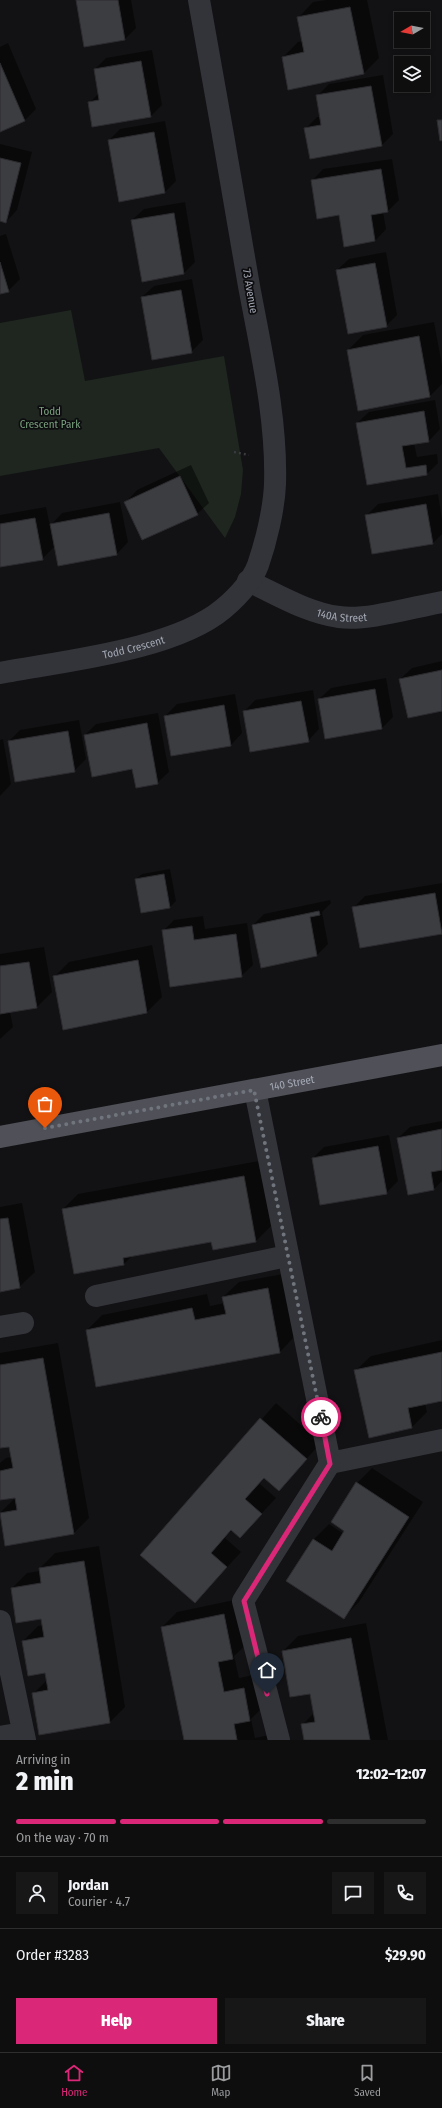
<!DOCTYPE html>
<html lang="en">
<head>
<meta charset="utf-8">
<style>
  :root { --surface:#0e0e0f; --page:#171718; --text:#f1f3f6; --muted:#9b9c9e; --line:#2e2e2f; --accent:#db2777 }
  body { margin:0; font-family:"Fira Sans Condensed",sans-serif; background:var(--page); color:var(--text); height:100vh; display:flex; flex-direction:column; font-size:15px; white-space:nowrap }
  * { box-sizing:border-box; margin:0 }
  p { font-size:13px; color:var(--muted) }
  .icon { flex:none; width:22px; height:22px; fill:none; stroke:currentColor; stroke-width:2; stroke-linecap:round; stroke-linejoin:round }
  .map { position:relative; height:1740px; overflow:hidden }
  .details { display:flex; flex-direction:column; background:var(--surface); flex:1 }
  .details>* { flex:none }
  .needle { width:26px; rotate:260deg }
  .controls { position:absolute; left:394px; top:12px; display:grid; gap:8px }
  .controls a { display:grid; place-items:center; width:36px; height:36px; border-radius:0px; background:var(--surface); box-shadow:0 2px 6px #0003,0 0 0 1px var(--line); font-size:20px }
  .pin { position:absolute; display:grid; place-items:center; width:34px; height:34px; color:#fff; margin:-41px -17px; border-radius:50% 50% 50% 0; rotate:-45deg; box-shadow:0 0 4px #0007 }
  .pin .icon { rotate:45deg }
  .courier { position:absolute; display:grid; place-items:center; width:40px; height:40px; margin:-20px; border:3px solid #db2777; border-radius:50%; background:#fff; color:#222; box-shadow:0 1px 5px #0007 }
  .overview em { font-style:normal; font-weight:800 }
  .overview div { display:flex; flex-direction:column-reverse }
  .overview { display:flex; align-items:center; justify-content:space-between; height:68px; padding:0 16px }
  h1 { font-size:26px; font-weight:800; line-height:30px }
  .bar { display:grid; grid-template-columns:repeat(4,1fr); gap:6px 4px; align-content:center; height:48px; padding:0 16px }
  .bar i { height:5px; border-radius:3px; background:var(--line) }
  .bar .active { background:var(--accent) }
  .bar p { grid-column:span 4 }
  .line { display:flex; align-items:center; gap:10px; padding:0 16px; border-top:1px solid var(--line) }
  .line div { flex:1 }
  .round { display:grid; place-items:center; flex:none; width:42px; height:42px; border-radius:0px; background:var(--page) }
  .action { display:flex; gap:8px; margin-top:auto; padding:8px 16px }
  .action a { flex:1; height:46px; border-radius:0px; background:var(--accent); color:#fff; font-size:16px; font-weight:800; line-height:46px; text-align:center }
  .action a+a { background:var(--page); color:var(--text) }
  .tabs { display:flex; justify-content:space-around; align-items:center; height:56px; border-top:1px solid var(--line); background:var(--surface); font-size:11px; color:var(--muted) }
  .tabs a { display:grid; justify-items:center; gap:2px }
  .tabs .active { color:var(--accent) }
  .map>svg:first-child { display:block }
  .green { fill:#1e261f }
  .shadow { fill:#0007 }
  .building { fill:#3c3d41; stroke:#2c2c30 }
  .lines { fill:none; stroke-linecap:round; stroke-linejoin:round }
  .path { stroke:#393b40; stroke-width:2.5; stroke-dasharray:2 3; stroke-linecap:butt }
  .minor { stroke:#333439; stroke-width:22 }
  .major { stroke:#4f5058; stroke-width:22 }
  .done { stroke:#70747c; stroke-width:4; stroke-dasharray:0 7.2 }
  .route { stroke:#db2777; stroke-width:5 }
  .labels { text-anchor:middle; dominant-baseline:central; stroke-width:3.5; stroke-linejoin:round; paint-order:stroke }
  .street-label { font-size:11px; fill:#a3a8b4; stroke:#0d0d0f }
  .park-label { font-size:11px; fill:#7aa07e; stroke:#0d0d0f }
</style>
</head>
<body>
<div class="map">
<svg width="442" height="1740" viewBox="0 0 442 1740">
  <rect width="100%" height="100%" fill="#121214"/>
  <path class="green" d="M71 310 85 381 224 356 243 470 241 494 235 517 225 538 159 448 0 476V323Z"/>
  <path class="shadow" d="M77 0H131L136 28 125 39 85 46Z
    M326 0H367L379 58 364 73 289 88 283 57 298 42 303 41 298 18 313 2Z
    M8 43 36 109 25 120 0 131V47Z
    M152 50 162 105 151 116 89 103 99 93 95 69 106 58Z
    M383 75 393 134 382 145 305 129 317 117H321L317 96 329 84Z
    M165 121 176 181 164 193 109 140 120 129Z
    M0 144 32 152 17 210 6 222 0 220Z
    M392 159 399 200 388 211 383 212 386 229 375 241 340 214 312 181 323 169Z
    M185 202 195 262 184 273 143 280 132 220 144 209Z
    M6 234 20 279 8 291 0 293V236Z
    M386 252 397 315 386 326 337 270 349 259Z
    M192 279 203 340 191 352 142 297 154 286Z
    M434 322 442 365V384L430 396 359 409 348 350 363 335Z
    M435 400 440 429 429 441 414 443 417 457 437 454 438 463 427 474 368 484 357 423 369 412Z
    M191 465 209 503 197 514 126 502 137 490Z
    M438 494 442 519V534L433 543 373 553 366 516 378 504Z
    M120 502 128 542 117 554 59 565 55 546 42 559 0 566V515L46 507 50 526 62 513Z
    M442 661V709L400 679 412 668Z
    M386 678 393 717 382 728 319 699 331 688Z
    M313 690 319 729 308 741 244 712 255 700Z
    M235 694 242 733 231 745 165 716 177 704Z
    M158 713 169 772 157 783 85 735 96 724Z
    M79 720 86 759 74 771 9 741 20 730Z
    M3 739 11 784 0 796V740Z
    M170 869 176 901 170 907 136 879 142 874Z
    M442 883V933L361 947 354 907 365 896Z
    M330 900 331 903 322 912 328 944 317 955 262 967 253 925 264 914Z
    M203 916 205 929 247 923 253 965 241 976 163 931 174 920Z
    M152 945 162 997 147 1012 64 1029 54 977 69 962Z
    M44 947 52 992 37 1007 10 1012 13 1027 0 1039V954Z
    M442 1121V1181L434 1189 409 1194 398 1138 410 1127Z
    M389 1135 398 1181 386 1193 313 1158 324 1147Z
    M259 1161 271 1226 256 1241 213 1248 212 1241 133 1255 124 1264 63 1209 78 1194Z
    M22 1203 35 1272 19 1287 0 1291V1207Z
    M283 1274 295 1336 280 1352 87 1330 102 1315 207 1294 210 1306 225 1303 223 1297 239 1282Z
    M442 1340V1400L425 1404 427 1412 412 1427 370 1436 355 1371 371 1356Z
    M58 1343 89 1518 74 1533 6 1545 0 1513 17 1496 0 1499V1463L6 1458 12 1457 10 1445 0 1447V1353Z
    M276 1403 321 1443 279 1489 265 1477 260 1484 276 1498 240 1537 232 1530 225 1538 241 1552 195 1602 142 1555Z
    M372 1468 423 1502 359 1602 344 1617 287 1580 314 1539 329 1524 344 1534 357 1483Z
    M99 1546 125 1707 110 1722 40 1734 33 1694 47 1680 46 1672 23 1641 38 1626 43 1625 42 1618 12 1588 27 1573 40 1571V1568L55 1553Z
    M239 1599 248 1643 234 1656 239 1678 258 1674 265 1705 251 1719 255 1738 274 1734 275 1740H185L162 1627 177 1612Z
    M366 1623 388 1740H305L302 1725 314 1713 311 1693 283 1651 298 1636Z"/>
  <path class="building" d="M76 0H118L125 40 84 47Z
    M350 7 364 74 288 90 282 57 304 52 297 17Z
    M141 61 151 117 92 127 88 102 99 100 94 69Z
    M0 63 25 121 0 132Z
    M371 86 382 146 310 159 304 128 321 125 316 95Z
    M437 120H442V140L440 141Z
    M154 132 165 193 119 202 108 140Z
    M0 158 21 163 6 223 0 221Z
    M381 169 388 212 371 215 375 241 344 247 339 215 317 219 311 180Z
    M174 213 184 274 142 282 131 220Z
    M0 262 9 292 0 294Z
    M375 263 387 327 348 334 336 270Z
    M181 290 192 353 152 360 141 297Z
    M419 336 430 397 358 411 347 350Z
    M424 411 429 442 402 446 406 468 426 465 427 475 367 485 356 423Z
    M180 476 198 515 142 540 124 502Z
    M426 504 433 544 372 554 365 515Z
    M109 513 117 555 58 566 50 524Z
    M35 518 43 560 0 567V524Z
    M442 670V711L408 718 399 679Z
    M375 689 382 729 325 739 318 699Z
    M301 701 309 742 250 752 243 711Z
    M224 705 231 746 171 756 164 716Z
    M147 723 158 784 136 788 132 769 92 777 84 735Z
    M68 731 75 772 15 782 8 741Z
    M164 874 170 908 141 913 135 879Z
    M435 893 442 934 360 948 352 907Z
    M319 911 320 915 310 917 317 956 261 968 252 925Z
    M192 926 194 940 236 934 242 977 170 987 162 930Z
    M138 960 147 1013 63 1030 53 976Z
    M29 962 37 1008 0 1014V966Z
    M442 1129V1170L431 1172 434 1190 408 1195 397 1138Z
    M378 1146 387 1194 320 1205 312 1158Z
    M244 1176 256 1242 213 1250 211 1242 123 1258 124 1265 74 1274 62 1209Z
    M8 1218 20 1288 0 1292V1219Z
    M268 1288 280 1353 96 1387 86 1330 192 1308 195 1320 226 1314 222 1297Z
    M442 1352V1401L408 1408 412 1428 369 1438 354 1370Z
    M43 1358 74 1534 5 1546 0 1513 17 1510 15 1498 0 1500V1471L13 1468 9 1447 0 1448V1365Z
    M260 1418 307 1459 279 1491 264 1478 245 1499 262 1514 240 1538 231 1530 211 1553 227 1567 195 1603 140 1555Z
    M356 1482 409 1517 344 1619 286 1581 313 1539 332 1551 344 1531 331 1522Z
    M84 1561 110 1723 39 1735 32 1693 48 1690 45 1673 28 1676 22 1641 44 1637 41 1619 16 1623 11 1588 41 1583 39 1568Z
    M224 1614 233 1659 218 1662 224 1692 244 1688 250 1721 234 1724 237 1740H184L161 1627Z
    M351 1638 370 1740H304L301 1724 315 1722 310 1694 290 1697 282 1651Z"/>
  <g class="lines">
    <path class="path" d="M234 452 249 455"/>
    <g class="minor">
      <path id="s1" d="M248 581C277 594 307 613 339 617 368 621 413 607 442 602"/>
      <path id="s2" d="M0 673C63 661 174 650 223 609 236 598 252 581 258 565 266 542 274 509 275 484 277 418 261 351 249 286 233 191 216 95 199 0"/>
      <path d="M255 1090 330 1463 442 1440"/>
      <path d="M96 1296 287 1256"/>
      <path d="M0 1327 23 1323"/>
      <path d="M0 1621 25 1740"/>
      <path d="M0 1737 23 1733"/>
      <path d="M279 1740 243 1601 330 1463"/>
    </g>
    <path class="major" id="s3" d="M0 1137 442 1055"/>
  </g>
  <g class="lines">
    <path class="done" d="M45 1128 254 1090 321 1417"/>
    <path class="route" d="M267 1694 244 1601 330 1464 321 1417"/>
  </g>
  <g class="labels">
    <g class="street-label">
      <text transform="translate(250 291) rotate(80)">73 Avenue</text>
      <text stroke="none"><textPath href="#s1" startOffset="101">140A Street</textPath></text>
      <text stroke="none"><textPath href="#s2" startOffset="136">Todd Crescent</textPath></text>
      <text stroke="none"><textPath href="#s3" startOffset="297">140 Street</textPath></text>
    </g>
    <g class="park-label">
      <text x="50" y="411">Todd<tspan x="50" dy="13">Crescent Park</tspan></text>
    </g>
  </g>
</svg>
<div class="controls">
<a><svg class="needle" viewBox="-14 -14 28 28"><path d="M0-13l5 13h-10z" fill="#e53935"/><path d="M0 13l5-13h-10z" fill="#9b9c9e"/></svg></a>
<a><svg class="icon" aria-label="layers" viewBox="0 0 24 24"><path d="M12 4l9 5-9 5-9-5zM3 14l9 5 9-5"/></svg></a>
</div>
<div class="pin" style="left:45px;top:1128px;background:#ea580c"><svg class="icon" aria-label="bag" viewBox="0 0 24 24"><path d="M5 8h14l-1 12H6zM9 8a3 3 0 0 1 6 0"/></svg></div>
<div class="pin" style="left:267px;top:1694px;background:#1f2937"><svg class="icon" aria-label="home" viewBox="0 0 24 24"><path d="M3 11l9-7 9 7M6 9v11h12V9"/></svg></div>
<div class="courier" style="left:321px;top:1417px"><svg class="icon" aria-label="bike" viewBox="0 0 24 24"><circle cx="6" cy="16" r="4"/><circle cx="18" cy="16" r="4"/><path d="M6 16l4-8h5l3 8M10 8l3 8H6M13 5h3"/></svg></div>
</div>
<section class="details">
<div class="overview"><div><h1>2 min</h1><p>Arriving in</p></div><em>12:02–12:07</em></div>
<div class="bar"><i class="active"></i><i class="active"></i><i class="active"></i><i></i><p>On the way · 70 m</p></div>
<div class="line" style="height:72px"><a class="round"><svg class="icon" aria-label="person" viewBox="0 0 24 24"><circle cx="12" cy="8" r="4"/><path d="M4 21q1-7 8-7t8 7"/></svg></a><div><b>Jordan</b><p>Courier · 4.7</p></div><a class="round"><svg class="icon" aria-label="chat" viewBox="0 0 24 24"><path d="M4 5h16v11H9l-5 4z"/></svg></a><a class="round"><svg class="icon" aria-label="phone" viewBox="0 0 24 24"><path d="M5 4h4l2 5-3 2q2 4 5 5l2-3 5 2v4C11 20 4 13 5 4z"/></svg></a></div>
<div class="line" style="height:52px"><div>Order #3283</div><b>$29.90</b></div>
<div class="action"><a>Help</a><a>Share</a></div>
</section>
<nav class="tabs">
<a class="active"><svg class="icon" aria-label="home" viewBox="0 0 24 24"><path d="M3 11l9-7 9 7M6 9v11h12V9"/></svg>Home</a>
<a><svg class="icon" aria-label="map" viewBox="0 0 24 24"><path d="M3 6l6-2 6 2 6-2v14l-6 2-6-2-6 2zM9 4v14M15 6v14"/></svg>Map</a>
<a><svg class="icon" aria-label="saved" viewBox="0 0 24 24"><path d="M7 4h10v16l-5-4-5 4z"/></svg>Saved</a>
</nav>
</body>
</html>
